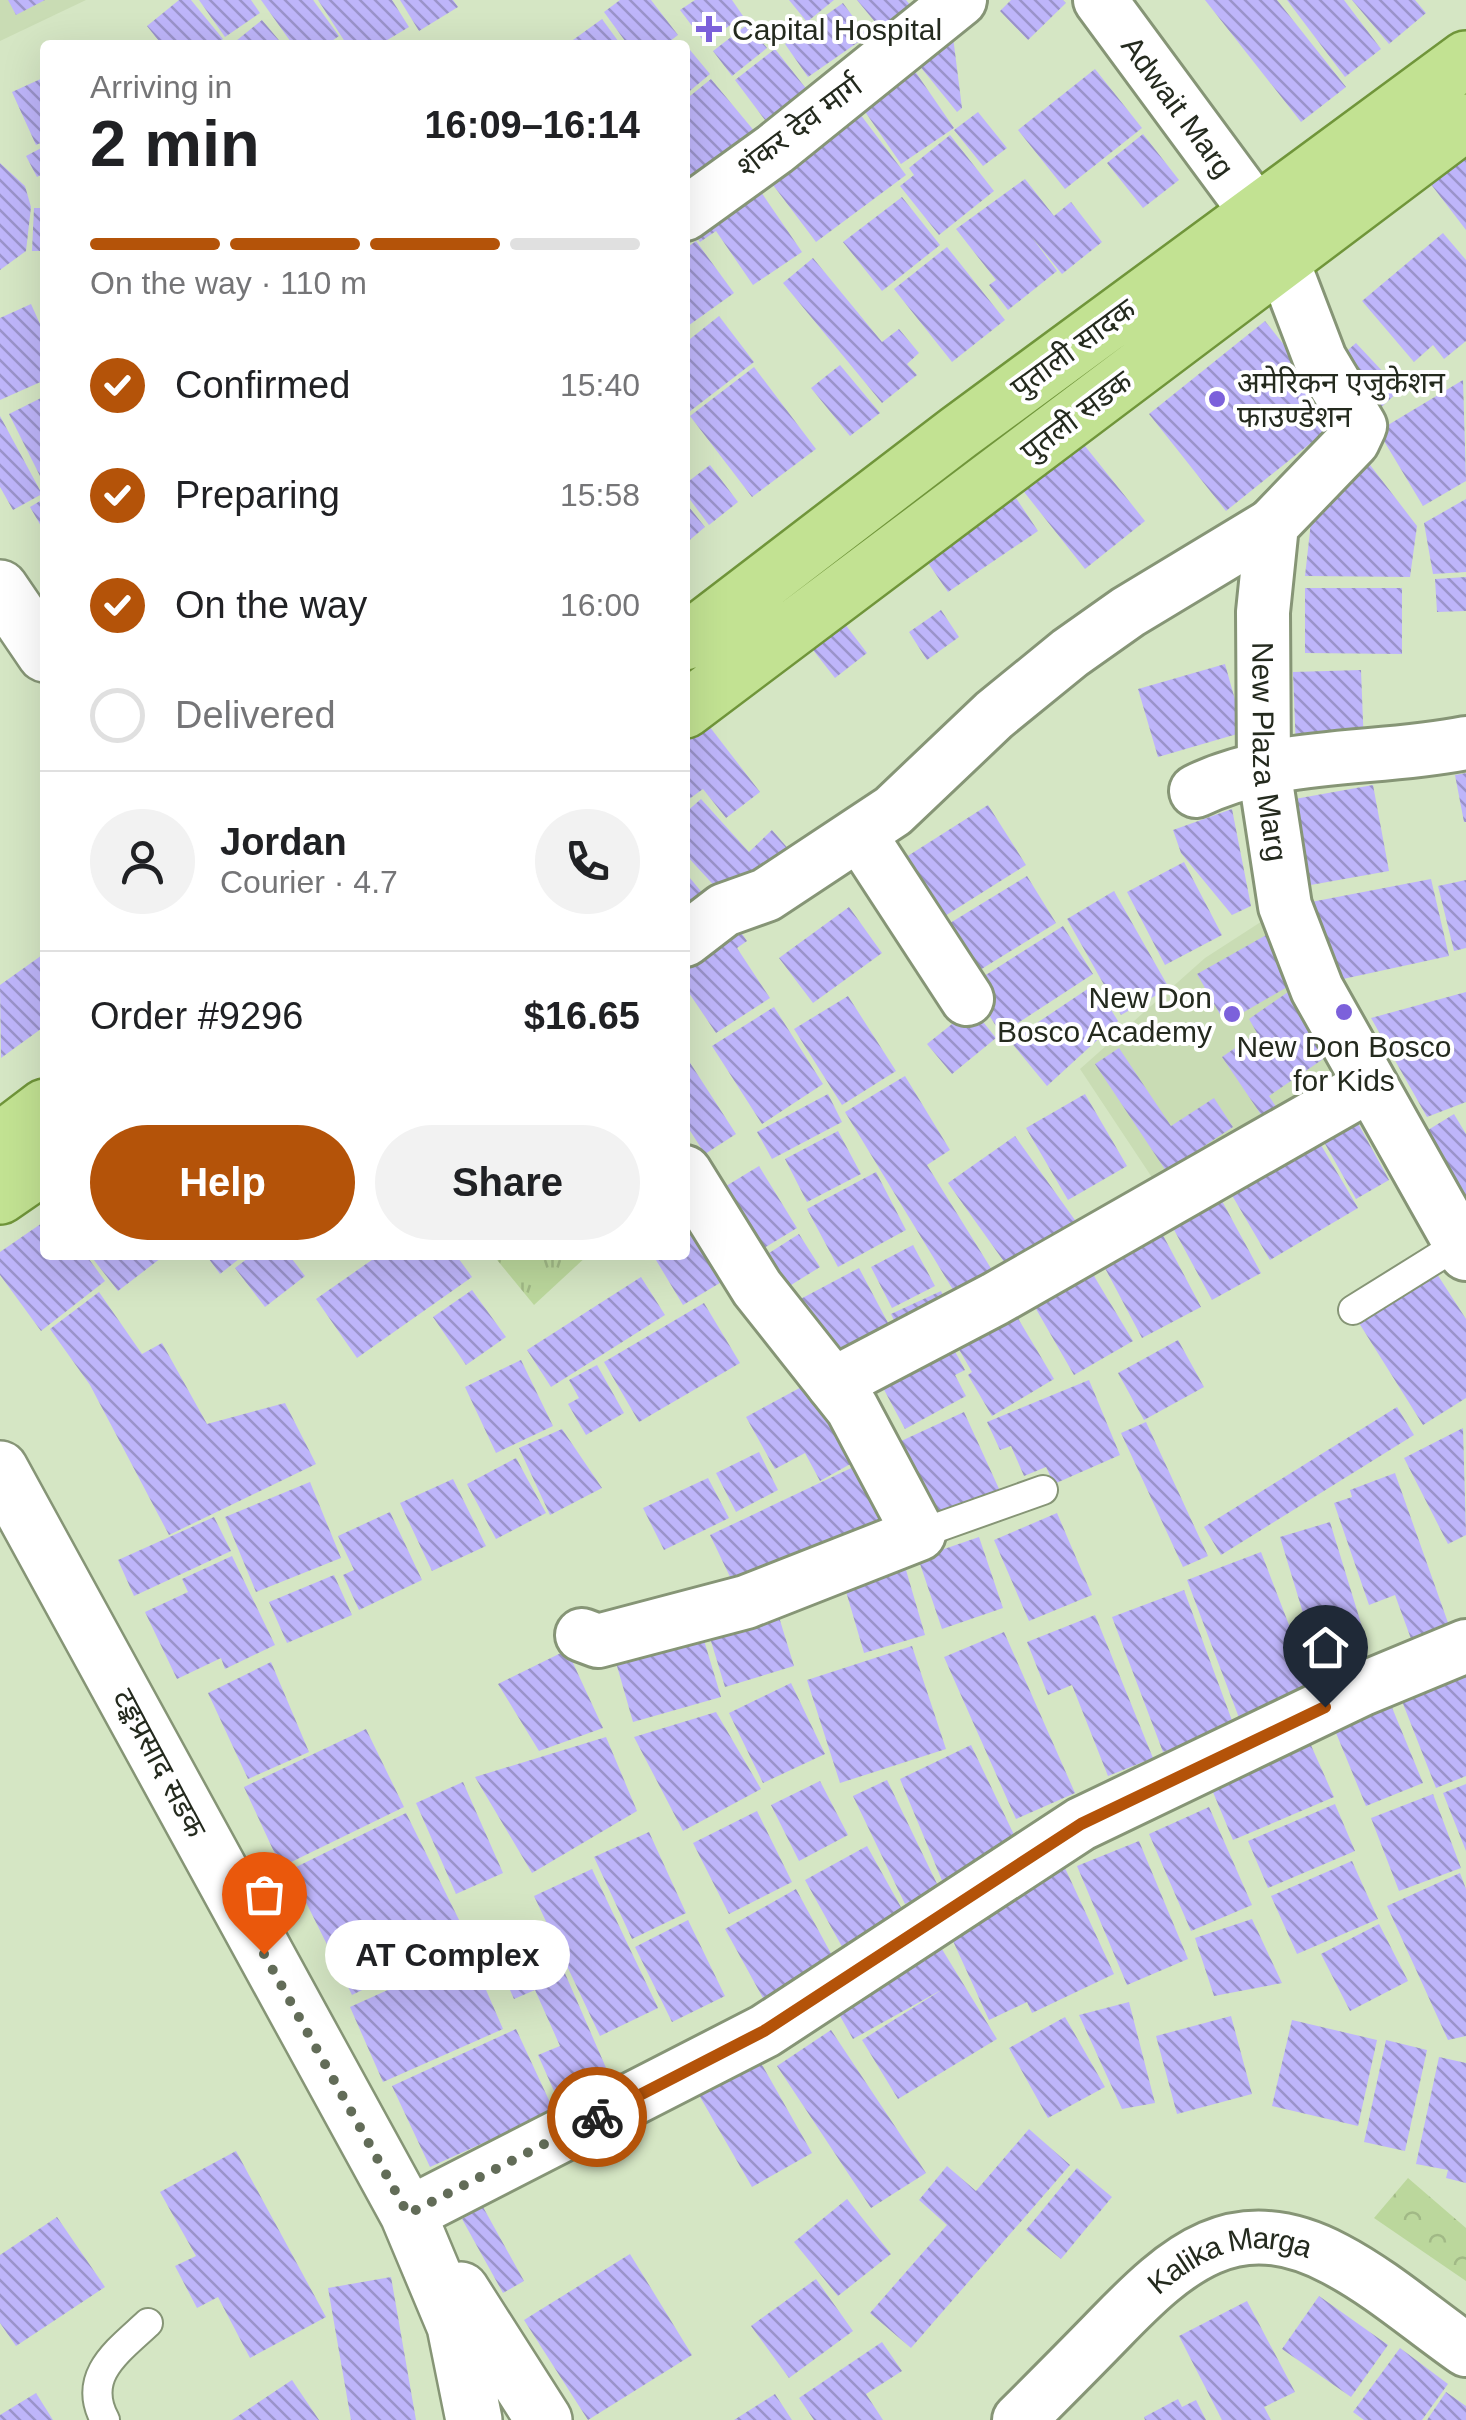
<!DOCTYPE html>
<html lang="en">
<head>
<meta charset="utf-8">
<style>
  :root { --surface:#fff; --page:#f2f2f2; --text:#202124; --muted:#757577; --line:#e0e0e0; --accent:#b45309 }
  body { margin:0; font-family:Helvetica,"Noto Sans Devanagari",sans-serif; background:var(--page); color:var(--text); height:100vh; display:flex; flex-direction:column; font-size:38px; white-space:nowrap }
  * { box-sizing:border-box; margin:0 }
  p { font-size:32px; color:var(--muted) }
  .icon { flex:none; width:55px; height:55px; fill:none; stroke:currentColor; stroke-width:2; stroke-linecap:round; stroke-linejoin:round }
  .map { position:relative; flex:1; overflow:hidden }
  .side { position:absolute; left:40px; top:40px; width:650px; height:1220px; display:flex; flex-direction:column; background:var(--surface); border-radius:10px; box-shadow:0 10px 40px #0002 }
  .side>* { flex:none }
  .pin { position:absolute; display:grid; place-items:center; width:85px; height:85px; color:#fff; margin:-102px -42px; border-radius:50% 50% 50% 0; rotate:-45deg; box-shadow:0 0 10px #0007 }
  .pin .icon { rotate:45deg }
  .courier { position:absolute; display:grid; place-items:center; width:100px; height:100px; margin:-50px; border:8px solid #b45309; border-radius:50%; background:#fff; color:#222; box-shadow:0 2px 12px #0007 }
  .bubble { position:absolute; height:70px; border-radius:35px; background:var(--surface); box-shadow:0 10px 40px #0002; font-size:32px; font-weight:600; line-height:70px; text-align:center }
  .headline em { font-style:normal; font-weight:600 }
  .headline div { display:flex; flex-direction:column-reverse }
  .headline { display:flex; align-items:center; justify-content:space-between; height:170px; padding:0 50px }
  h1 { font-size:65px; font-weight:600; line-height:75px }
  .bar { display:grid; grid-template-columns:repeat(4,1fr); gap:15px 10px; align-content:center; height:120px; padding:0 50px }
  .bar i { height:12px; border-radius:8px; background:var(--line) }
  .bar .current { background:var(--accent) }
  .bar p { grid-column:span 4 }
  .line { display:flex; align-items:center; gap:25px; padding:0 50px; border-top:2px solid var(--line) }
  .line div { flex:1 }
  .round { display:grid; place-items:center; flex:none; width:105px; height:105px; border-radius:52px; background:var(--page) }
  ol { padding:0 50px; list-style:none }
  li { display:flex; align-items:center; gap:30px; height:110px }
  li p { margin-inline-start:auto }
  li .icon { padding:10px; border-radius:50%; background:var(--accent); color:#fff; stroke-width:4 }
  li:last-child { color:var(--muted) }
  li i { width:55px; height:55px; border:5px solid var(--line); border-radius:50% }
  .button { display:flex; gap:20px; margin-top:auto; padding:20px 50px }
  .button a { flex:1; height:115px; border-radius:60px; background:var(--accent); color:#fff; font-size:40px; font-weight:600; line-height:115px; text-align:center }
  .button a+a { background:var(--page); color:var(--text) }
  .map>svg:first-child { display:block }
  .built { fill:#c9dcb4 }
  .grass { fill:url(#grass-tufts) }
  .forest { fill:url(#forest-crowns) }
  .building { fill:url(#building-back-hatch) }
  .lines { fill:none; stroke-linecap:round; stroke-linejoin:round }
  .lane-casing { stroke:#869576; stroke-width:32 }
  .street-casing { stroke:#869576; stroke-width:58 }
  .secondary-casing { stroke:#869576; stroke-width:60 }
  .primary-casing { stroke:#70953a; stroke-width:60 }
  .lane { stroke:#fff; stroke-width:28 }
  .street { stroke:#fff; stroke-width:52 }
  .secondary { stroke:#fff; stroke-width:55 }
  .primary { stroke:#c2e292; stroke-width:55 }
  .done { stroke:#626c58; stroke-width:10; stroke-dasharray:0 18 }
  .route { stroke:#b45309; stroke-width:12 }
  .poi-dot { fill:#7c61db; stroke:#fff; stroke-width:4 }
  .labels { text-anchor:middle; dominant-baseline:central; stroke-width:8; stroke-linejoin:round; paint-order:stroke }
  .poi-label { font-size:30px; fill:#242a1e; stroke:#fff; text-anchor:start }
  .street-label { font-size:30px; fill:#242a1e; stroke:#fff }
</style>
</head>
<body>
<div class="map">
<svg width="1466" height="2420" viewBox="0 0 1466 2420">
  <defs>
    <pattern id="grass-tufts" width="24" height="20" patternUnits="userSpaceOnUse" patternTransform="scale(2.5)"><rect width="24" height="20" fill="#bbd79c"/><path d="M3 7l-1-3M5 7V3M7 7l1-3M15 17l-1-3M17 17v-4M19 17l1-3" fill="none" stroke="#a1b986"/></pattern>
    <pattern id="forest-crowns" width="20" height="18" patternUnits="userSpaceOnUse" patternTransform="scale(2.5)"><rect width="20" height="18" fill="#bbd79c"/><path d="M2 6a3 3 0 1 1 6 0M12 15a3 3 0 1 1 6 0" fill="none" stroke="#a1b986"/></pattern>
    <pattern id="building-back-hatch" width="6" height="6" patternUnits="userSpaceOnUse" patternTransform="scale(2.5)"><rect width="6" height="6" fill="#beb5fa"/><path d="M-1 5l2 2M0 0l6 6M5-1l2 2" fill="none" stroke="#9a93ca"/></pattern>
  </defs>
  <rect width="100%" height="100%" fill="#d5e6c4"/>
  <path class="built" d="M0 0H86L0 41Z
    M1270 916 1357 1081 1159 1188 1080 1069 1205 958Z"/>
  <path class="grass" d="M493 1255H588L534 1305Z"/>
  <path class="forest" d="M1408 2178 1466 2228V2281L1374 2218Z"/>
  <path class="building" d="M8 0H45L16 15Z
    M179 0H191L223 39 215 45H162L147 26Z
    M199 0H251L260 13 225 37Z
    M261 0H313L339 36 326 45H293Z
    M318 0H392L409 27 379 45H347Z
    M400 0H453L458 7 419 31Z
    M620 0H651L678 35 665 45H628L604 12Z
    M695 0H732L743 16 705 43 680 10Z
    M789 0H834L807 22Z
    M857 0H906L919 16 889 39Z
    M1011 0H1063L1066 3 1028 40 1000 11Z
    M1205 0H1277L1346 87 1301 122Z
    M1287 0H1344L1381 49 1345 77Z
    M1352 0H1415L1426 13 1389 44Z
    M843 3 867 36 808 77 785 44Z
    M602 19 621 45H566Z
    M262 20 283 45H231Z
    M748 24 767 48 732 76 713 51Z
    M952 29 962 108 957 112 914 59Z
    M685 44 710 74 685 95Z
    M775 49 808 91 768 124 735 80Z
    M910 64 954 128 901 164 857 100Z
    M1095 69 1142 128 1065 189 1018 130Z
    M45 77V141L36 145 12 92Z
    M711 79 765 144 685 202V100Z
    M854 106 906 175 816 242 764 173Z
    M978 112 1007 148 983 166 954 130Z
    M1143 134 1179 180 1143 208 1107 163Z
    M950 135 994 191 939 235 900 186 914 175 909 168Z
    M45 146V173L37 177 26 156Z
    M1466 156V230L1430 183Z
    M0 163 25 186 31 207 26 251 0 270Z
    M750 176 802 252 753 285 716 231 700 242 685 221Z
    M1025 179 1054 216 1071 202 1102 242 1062 274 1031 236 1057 271 1008 310 989 285 996 280 956 229Z
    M902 197 940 245 882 291 843 242Z
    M34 208H45V251H32Z
    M1443 233 1466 260V341L1444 359 1433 345 1414 362 1362 301Z
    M696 241 734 293 685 328V249Z
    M947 247 1005 320 952 362 894 289Z
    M813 258 882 342 899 329 919 353 907 364 917 375 882 403 783 283Z
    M31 304 45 335V380L0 400V318Z
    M719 316 754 362 689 412 685 343Z
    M1265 321 1342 418 1226 511 1149 414Z
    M1356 343 1400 390 1376 412 1333 363Z
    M840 365 880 413 850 436 811 388Z
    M754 367 816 449 752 497 690 416Z
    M1463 380 1466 481 1423 506 1378 431Z
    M45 396V486L9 414Z
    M0 416 42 494 13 510 0 487Z
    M1077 436 1145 521 1085 569 1017 483Z
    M1367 461 1417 526 1410 577 1305 576 1313 504Z
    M710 465 738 502 709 525 685 493V484Z
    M45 498V533L30 507Z
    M1016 498 1038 531 948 592 926 560Z
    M1466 499V572L1433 574 1424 523Z
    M685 502 705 527 685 544Z
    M1466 577V611L1437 612 1435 579Z
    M1305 588H1402V654L1305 653Z
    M941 610 959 637 927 660 909 632Z
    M835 611 867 653 835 678 802 636Z
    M1225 664 1244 732 1158 757 1138 689Z
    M1361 670 1364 747 1296 749 1293 672Z
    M706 722 760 792 726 818 703 789 685 802V738Z
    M1466 773V822H1464L1455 775Z
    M1373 785 1389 871 1305 886 1289 800Z
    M701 799 749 852 772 830 791 852 732 905 685 854V813Z
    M988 805 1026 865 929 926 892 866Z
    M1232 809 1251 906 1232 915 1181 853 1173 830Z
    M1184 862 1222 935 1165 965 1127 892Z
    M685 872 709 901 685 921Z
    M1027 876 1056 923 967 978 937 931Z
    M1431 879 1449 956 1343 979 1311 902Z
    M1466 880V948L1454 951 1438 886Z
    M1114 891 1169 988 1121 1015 1067 919Z
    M849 907 882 953 813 1003 779 958Z
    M731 918 747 941 737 948 770 998 716 1033 685 987V961Z
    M1063 926 1093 974 1001 1034 970 985Z
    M1268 934 1296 982 1225 1023 1197 974Z
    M45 953V1026L1 1058 0 985Z
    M1095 984 1118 1021 1047 1086 1010 1041Z
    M1288 992 1329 1055 1269 1096 1280 1113 1266 1122 1222 1057 1257 1033 1249 1019Z
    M1466 992V1102L1427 1117 1371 1018Z
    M848 996 896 1071 842 1105 794 1029Z
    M774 1007 823 1084 762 1124 712 1046Z
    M972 1008 996 1038 952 1074 927 1044Z
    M1119 1048 1171 1126 1214 1098 1233 1127 1166 1171 1095 1064Z
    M685 1055 736 1134 705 1154 685 1123Z
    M905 1076 950 1150 927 1165 992 1270 955 1293 845 1112Z
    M828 1094 842 1122 772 1159 757 1132Z
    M1085 1094 1127 1166 1068 1200 1026 1128Z
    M1349 1107 1389 1180 1356 1199 1315 1126Z
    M1454 1114 1466 1134V1209L1420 1135Z
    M1311 1128 1358 1208 1270 1260 1223 1180Z
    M838 1131 861 1174 807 1202 785 1159Z
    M1015 1136 1077 1223 1010 1270 948 1183Z
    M759 1166 797 1228 751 1256 713 1194Z
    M876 1172 906 1230 838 1267 807 1209Z
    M1215 1188 1261 1273 1212 1300 1166 1215Z
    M685 1210 735 1274 683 1305 653 1255H685Z
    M45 1221V1255H86L105 1281 41 1331 0 1275V1252Z
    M1156 1222 1201 1307 1142 1338 1097 1253Z
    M799 1234 820 1267 775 1295 755 1262Z
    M913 1245 935 1286 892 1308 871 1267Z
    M90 1255H159L161 1258 118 1291Z
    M206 1255H244L220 1274Z
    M252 1255H289L305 1276 265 1307 235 1268Z
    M379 1255H456L472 1277 357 1358 316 1299Z
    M1085 1261 1133 1341 1074 1375 1028 1295Z
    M859 1268 896 1338 829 1373 793 1303Z
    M1437 1274 1466 1319V1398L1423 1425 1359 1323Z
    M641 1277 665 1315 551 1387 527 1350Z
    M472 1290 506 1337 466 1365 433 1317Z
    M941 1291 953 1318 904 1341 891 1314Z
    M99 1292 142 1354 162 1343 207 1424 285 1403 316 1464 169 1535 90 1385 50 1329Z
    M704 1303 740 1363 639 1422 604 1362Z
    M1010 1305 1054 1379 992 1416 968 1375 972 1372 953 1339Z
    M944 1331 965 1370 955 1375 966 1396 905 1429 873 1369Z
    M1178 1340 1204 1387 1144 1420 1118 1373Z
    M521 1360 553 1426 496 1453 465 1387Z
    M597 1365 624 1413 586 1435 568 1404 579 1398 569 1380Z
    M820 1377 863 1457 820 1481 805 1453 775 1469 746 1417Z
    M1089 1380 1120 1455 1054 1484 1046 1467 1024 1476 1011 1446 1000 1450 987 1422Z
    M1397 1407 1414 1435 1221 1555 1204 1527Z
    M964 1412 1000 1491 936 1521 899 1442Z
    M1146 1422 1208 1556 1183 1567 1121 1433Z
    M1463 1428 1466 1535 1448 1544 1404 1458Z
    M562 1429 602 1488 550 1515 519 1448Z
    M759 1452 778 1490 736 1512 716 1473Z
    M516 1458 546 1513 496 1539 467 1484Z
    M866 1461 900 1522 733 1583 710 1535Z
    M1395 1473 1452 1634 1414 1647 1395 1595 1369 1605 1334 1503 1352 1497 1350 1490Z
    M708 1478 729 1518 664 1550 643 1508Z
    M453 1479 486 1546 432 1571 400 1503Z
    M310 1482 341 1558 256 1592 225 1517Z
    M390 1512 422 1580 359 1610 343 1575 354 1570 338 1536Z
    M1057 1513 1092 1595 1029 1621 994 1540Z
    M214 1517 231 1551 134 1596 118 1560Z
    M1330 1522 1363 1630 1313 1646 1280 1537Z
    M979 1537 1003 1608 942 1629 918 1558Z
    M1261 1552 1319 1703 1244 1731 1187 1580Z
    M232 1556 275 1645 225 1669 221 1658 177 1679 145 1612 188 1592 182 1579Z
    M906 1570 925 1635 864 1653 845 1588Z
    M334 1575 352 1615 287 1643 269 1602Z
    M1184 1590 1234 1726 1163 1752 1112 1617Z
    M775 1604 794 1666 725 1687 706 1625Z
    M1095 1615 1153 1758 1108 1776 1072 1685 1048 1695 1027 1642Z
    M700 1627 721 1697 633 1722 613 1652Z
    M1004 1632 1075 1793 1016 1819 944 1657Z
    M912 1646 946 1749 840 1783 807 1680Z
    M567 1650 603 1728 539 1751 498 1684Z
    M271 1662 309 1752 248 1779 208 1693Z
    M1466 1669V1776L1436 1788 1400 1696Z
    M791 1683 825 1754 763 1783 729 1713Z
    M1391 1705 1423 1783 1366 1806 1334 1728Z
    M716 1712 761 1789 683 1831 634 1737Z
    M366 1729 404 1807 281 1867 244 1787Z
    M606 1737 637 1811 532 1873 475 1777Z
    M1310 1743 1334 1797 1233 1840 1210 1785Z
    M971 1745 1017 1841 943 1883 900 1779Z
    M887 1780 939 1888 905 1904 853 1796Z
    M820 1781 848 1835 799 1861 771 1805Z
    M463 1782 503 1873 456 1894 416 1803Z
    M1466 1784V1851L1443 1793Z
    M1433 1794 1461 1868 1399 1891 1371 1818Z
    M1335 1804 1355 1851 1268 1888 1248 1841Z
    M1209 1807 1252 1905 1191 1931 1149 1834Z
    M757 1811 792 1882 729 1914 693 1843Z
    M406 1813 468 1938 352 1995 290 1870Z
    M649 1832 686 1913 632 1939 594 1857Z
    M1139 1841 1188 1959 1127 1985 1077 1866Z
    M867 1846 907 1918 845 1952 805 1880Z
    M1352 1861 1378 1919 1297 1954 1271 1896Z
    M1065 1868 1114 1974 1032 2013 1027 2002 989 2020 948 1930 982 1906Z
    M592 1869 658 2008 600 2036 534 1896Z
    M1460 1873 1466 1889V2036L1448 2040 1387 1906Z
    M796 1889 834 1959 763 1998 725 1929Z
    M1252 1919 1282 1983 1214 1996 1195 1938Z
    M688 1920 725 1996 672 2022 635 1947Z
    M1379 1924 1408 1981 1350 2011 1321 1954Z
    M544 1925 610 2077 558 2100 538 2055 560 2046 535 1990 514 1999 491 1947Z
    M937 1941 997 2039 898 2099 862 2040 943 1989 853 2039 831 2000Z
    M470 1953 503 2029 383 2082 350 2007Z
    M1129 2002 1155 2103 1122 2109 1079 2015Z
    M1231 2016 1252 2094 1177 2114 1156 2036Z
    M1065 2017 1105 2087 1048 2118 1009 2048Z
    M1292 2020 1377 2040 1358 2126 1272 2106Z
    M516 2029 554 2111 430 2167 392 2086Z
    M831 2030 926 2173 871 2208 777 2066Z
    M1386 2040 1427 2050 1405 2151 1364 2142Z
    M753 2049 812 2153 752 2187 692 2083Z
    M1439 2057 1466 2063V2183L1446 2178 1448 2170 1416 2164Z
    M1029 2129 1070 2165 911 2348 870 2313 947 2225 919 2200 947 2166 976 2191Z
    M236 2151 326 2317 250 2358 218 2297 197 2308 175 2266 196 2256 160 2192Z
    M1077 2168 1112 2197 1061 2259 1026 2230Z
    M847 2199 891 2254 838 2296 794 2242Z
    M483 2207 524 2281 503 2293 462 2219Z
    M57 2217 105 2287 16 2346 0 2323V2255Z
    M630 2254 692 2355 588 2420 524 2320Z
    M391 2277 416 2420H351L328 2288Z
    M816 2279 853 2331 789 2378 751 2326Z
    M1319 2296 1388 2345 1351 2397 1282 2349Z
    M1247 2301 1295 2392 1264 2407 1271 2420H1222L1179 2336Z
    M882 2342 902 2371 866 2394 883 2420H814L799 2398Z
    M1400 2348 1448 2384 1422 2420H1364L1353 2412Z
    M292 2380 319 2420H232Z
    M1446 2392 1466 2406V2420H1427Z
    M36 2393 53 2420H0V2415Z
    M775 2394 792 2420H734Z
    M1178 2399 1182 2407 1196 2400 1206 2420H1145L1144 2417Z"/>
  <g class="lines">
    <g class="lane-casing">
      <path id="lane" d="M1353 1310 1459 1244
        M919 1534 1043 1490
        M105 2420C81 2376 118 2351 148 2323"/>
    </g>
    <g class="street-casing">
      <g id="street">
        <path id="s1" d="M1100 0 1257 213"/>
        <path d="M685 214 775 149 960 0"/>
        <path id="s2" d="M1281 257 1320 359 1360 426 1353 441 1272 525 1263 612 1264 769 1285 906 1317 989 1466 1254"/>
        <path d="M1196 791C1278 751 1378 761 1466 743"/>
        <path d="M860 835 967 999"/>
        <path d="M685 940 724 910 766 895 893 811 994 715 1070 653 1128 612 1272 525"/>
        <path d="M685 1172 757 1288 833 1384"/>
        <path d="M582 1635 598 1641 746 1602 919 1534 852 1408 833 1384 995 1299 1370 1085"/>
        <path d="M408 2214 765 2031 1081 1824 1360 1690 1466 1646"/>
        <path id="s3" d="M1019 2420C1050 2389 1080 2359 1110 2328 1177 2259 1235 2206 1335 2259 1381 2283 1423 2320 1466 2350"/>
      </g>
    </g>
    <g class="secondary-casing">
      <path id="secondary" d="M0 588 45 654
        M0 1469 408 2214 455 2326 474 2420
        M461 2290 544 2420"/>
    </g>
    <g class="primary-casing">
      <path id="primary" d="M685 642 958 433 1466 59
        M685 710 1466 122
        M0 1141 45 1107
        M0 1196 45 1165"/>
    </g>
    <use href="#lane" class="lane"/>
    <use href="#street" class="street"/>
    <use href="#secondary" class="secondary"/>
    <use href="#primary" class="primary"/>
  </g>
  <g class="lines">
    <path class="done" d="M264 1954 408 2214 597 2117"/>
    <path class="route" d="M597 2117 764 2031 1081 1824 1325 1707"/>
  </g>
  <g class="poi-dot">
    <path d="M704 14h10v10h10v10h-10v10h-10v-10h-10v-10h10z"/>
    <circle cx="1217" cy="399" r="10"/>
    <circle cx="1344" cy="1012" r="10"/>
    <circle cx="1232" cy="1014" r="10"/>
  </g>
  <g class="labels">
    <g class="poi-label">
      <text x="732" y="29">Capital Hospital</text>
      <text x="1237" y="382">अमेरिकन एजुकेशन<tspan x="1237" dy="34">फाउण्डेशन</tspan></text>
      <text x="1212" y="997" text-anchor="end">New Don<tspan x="1212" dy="34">Bosco Academy</tspan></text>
      <text x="1344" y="1046" text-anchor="middle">New Don Bosco<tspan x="1344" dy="34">for Kids</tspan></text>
    </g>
    <g class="street-label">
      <text stroke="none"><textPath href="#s1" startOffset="132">Adwait Marg</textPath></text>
      <text transform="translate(799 126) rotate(-37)">शंकर देव मार्ग</text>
      <text transform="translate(1073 348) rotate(-36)">पुताली सादक</text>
      <text transform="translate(1076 416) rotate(-37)">पुतली सडक</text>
      <text stroke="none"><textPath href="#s2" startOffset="548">New Plaza Marg</textPath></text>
      <text transform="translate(160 1763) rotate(62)">टङ्कप्रसाद सडक</text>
      <text stroke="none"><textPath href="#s3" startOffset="275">Kalika Marga</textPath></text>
    </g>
  </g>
</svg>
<div class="pin" style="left:264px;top:1954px;background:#ea580c"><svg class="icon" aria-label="bag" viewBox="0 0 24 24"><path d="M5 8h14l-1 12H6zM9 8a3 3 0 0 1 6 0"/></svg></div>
<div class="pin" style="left:1325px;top:1707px;background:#1f2937"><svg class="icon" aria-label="home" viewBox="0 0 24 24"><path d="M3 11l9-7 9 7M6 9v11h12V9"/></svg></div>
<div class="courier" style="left:597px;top:2117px"><svg class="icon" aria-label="bike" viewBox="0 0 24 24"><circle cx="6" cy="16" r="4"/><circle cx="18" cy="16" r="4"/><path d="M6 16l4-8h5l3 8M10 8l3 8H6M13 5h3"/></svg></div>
<div class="bubble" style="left:325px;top:1920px;width:245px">AT Complex</div>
<section class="side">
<div class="headline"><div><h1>2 min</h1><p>Arriving in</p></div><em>16:09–16:14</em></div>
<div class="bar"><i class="current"></i><i class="current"></i><i class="current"></i><i></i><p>On the way · 110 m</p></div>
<ol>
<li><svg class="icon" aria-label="check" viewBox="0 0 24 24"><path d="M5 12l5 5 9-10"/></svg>Confirmed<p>15:40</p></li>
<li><svg class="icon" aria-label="check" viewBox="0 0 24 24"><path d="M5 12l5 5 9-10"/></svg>Preparing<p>15:58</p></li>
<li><svg class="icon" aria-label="check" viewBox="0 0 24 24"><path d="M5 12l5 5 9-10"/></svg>On the way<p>16:00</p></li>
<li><i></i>Delivered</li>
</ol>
<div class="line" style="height:180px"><a class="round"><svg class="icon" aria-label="person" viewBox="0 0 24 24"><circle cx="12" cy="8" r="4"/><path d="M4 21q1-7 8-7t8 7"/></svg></a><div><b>Jordan</b><p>Courier · 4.7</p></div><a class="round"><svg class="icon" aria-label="phone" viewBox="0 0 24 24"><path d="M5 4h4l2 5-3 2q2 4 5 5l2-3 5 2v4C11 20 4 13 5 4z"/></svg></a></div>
<div class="line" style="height:130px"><div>Order #9296</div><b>$16.65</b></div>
<div class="button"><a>Help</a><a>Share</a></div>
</section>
</div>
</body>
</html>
